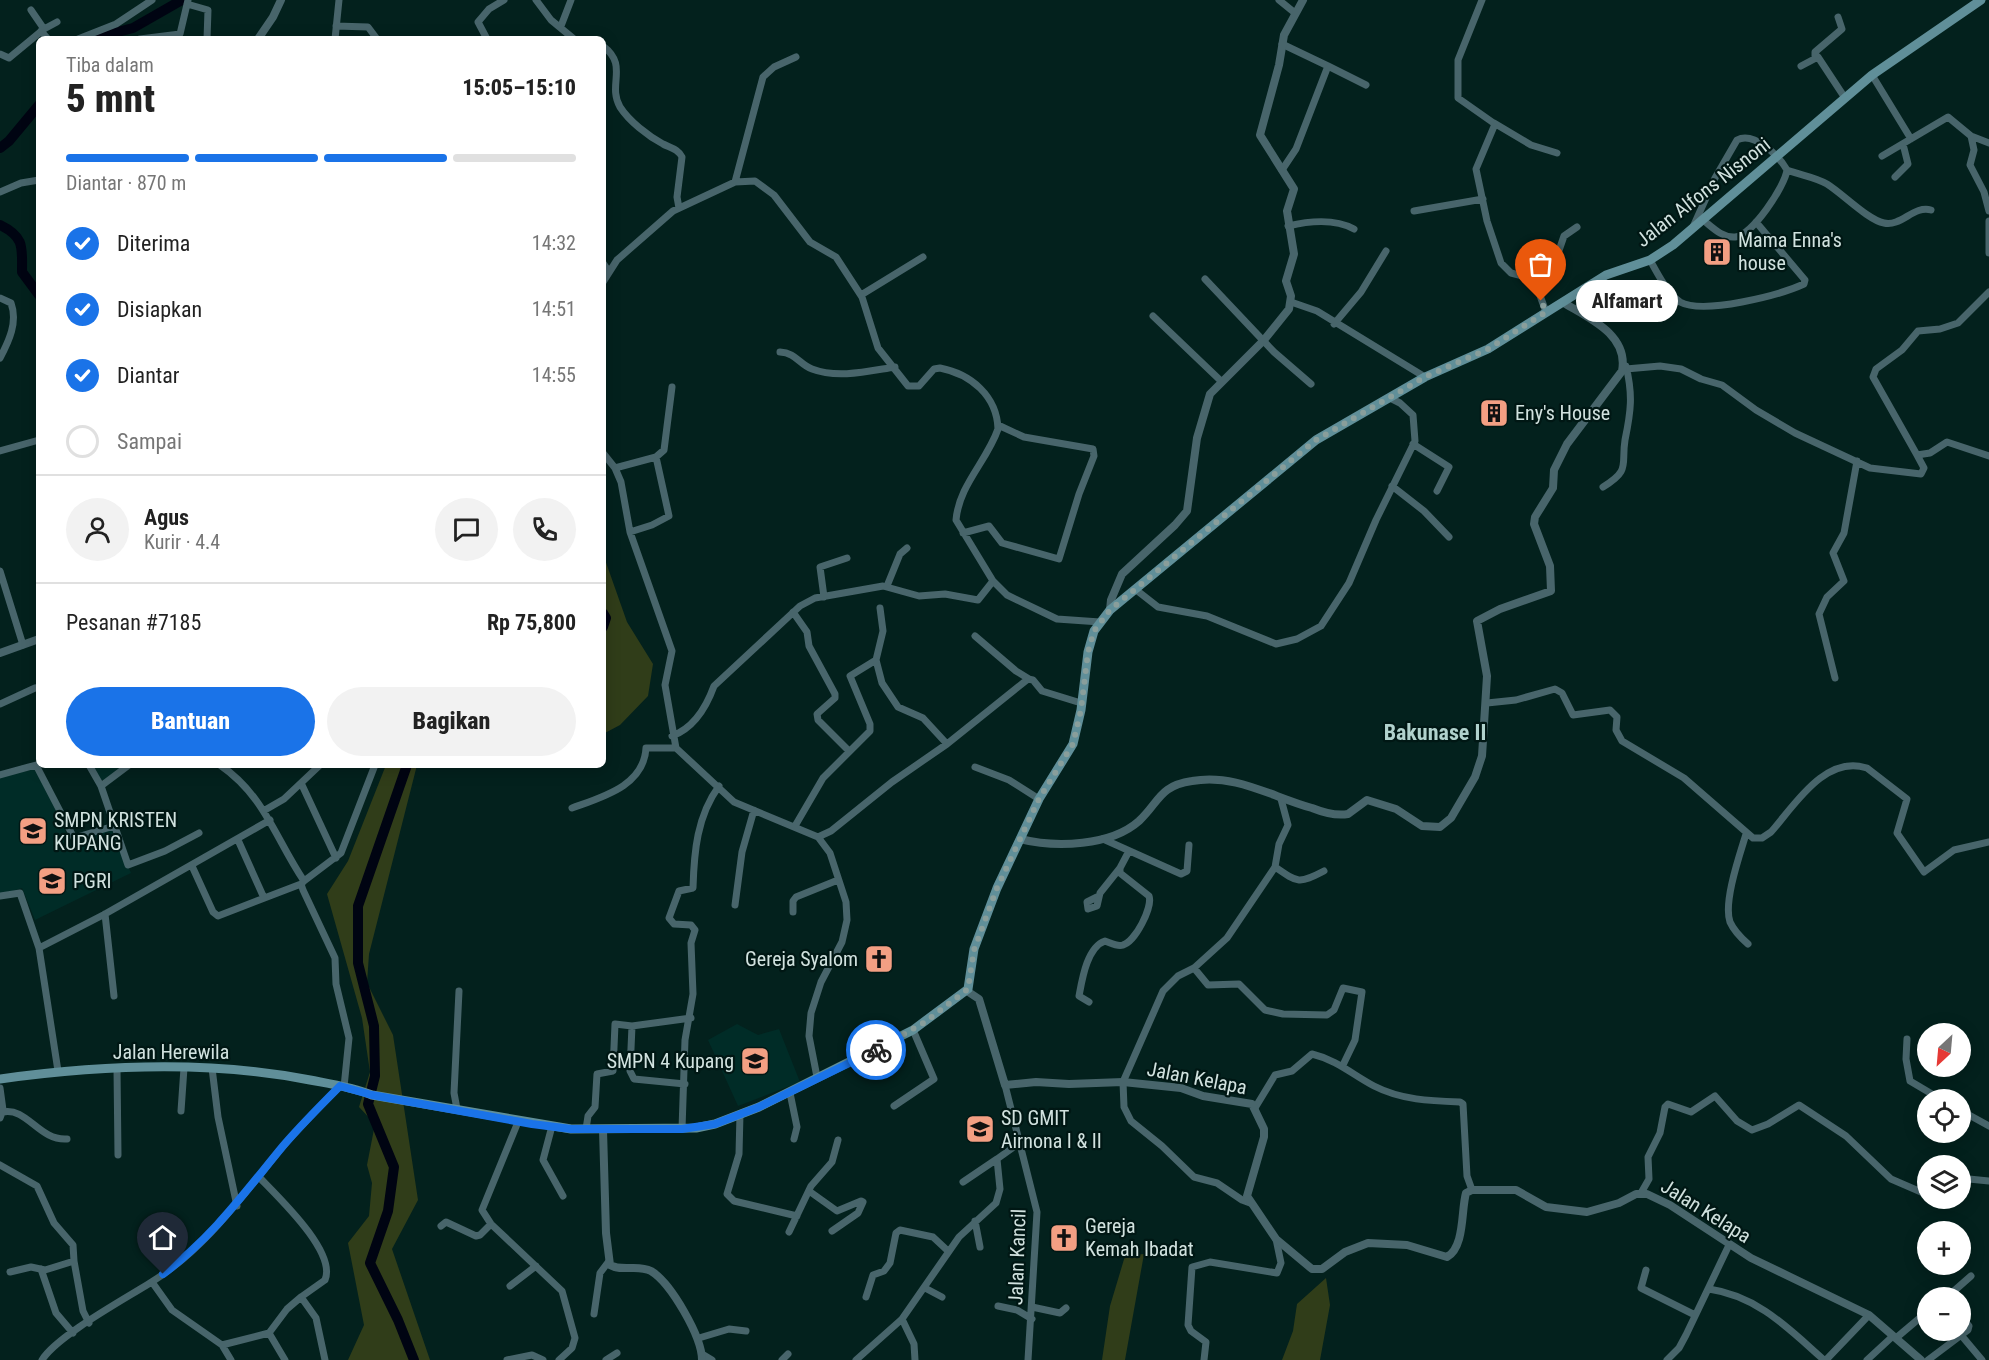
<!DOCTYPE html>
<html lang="id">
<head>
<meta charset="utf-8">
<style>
  :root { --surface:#fff; --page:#f2f2f2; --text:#222; --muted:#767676; --line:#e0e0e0; --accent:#1a73e8 }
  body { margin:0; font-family:"Roboto Condensed",sans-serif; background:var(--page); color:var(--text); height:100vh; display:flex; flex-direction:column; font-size:22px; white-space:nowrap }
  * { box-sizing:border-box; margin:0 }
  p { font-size:20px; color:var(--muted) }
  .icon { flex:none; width:33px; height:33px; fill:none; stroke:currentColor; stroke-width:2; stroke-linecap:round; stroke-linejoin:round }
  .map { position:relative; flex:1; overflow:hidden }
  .side { position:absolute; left:36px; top:36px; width:570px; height:732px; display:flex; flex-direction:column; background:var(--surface); border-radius:9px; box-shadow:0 3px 15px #0003 }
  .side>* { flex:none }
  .needle { width:39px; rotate:206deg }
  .buttons { position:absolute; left:1917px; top:1023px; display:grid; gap:12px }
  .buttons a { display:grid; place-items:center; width:54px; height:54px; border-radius:50%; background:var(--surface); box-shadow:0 3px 15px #0003; font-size:30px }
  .pin { position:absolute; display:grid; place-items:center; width:51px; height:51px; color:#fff; margin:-62px -26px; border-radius:50% 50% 50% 0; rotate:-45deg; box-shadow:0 0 6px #0007 }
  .pin .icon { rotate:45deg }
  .courier { position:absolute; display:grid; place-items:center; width:60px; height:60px; margin:-30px; border:4px solid #1a73e8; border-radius:50%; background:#fff; color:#222; box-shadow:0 2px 8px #0007 }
  .bubble { position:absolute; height:42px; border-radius:21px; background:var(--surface); box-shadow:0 3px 15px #0003; font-size:20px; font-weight:800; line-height:42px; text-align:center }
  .head em { font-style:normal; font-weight:800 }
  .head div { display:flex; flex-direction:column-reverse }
  .head { display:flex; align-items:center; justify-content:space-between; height:102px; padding:0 30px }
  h1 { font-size:39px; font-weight:800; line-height:45px }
  .bar { display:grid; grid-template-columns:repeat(4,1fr); gap:9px 6px; align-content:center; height:72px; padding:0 30px }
  .bar i { height:8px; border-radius:4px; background:var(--line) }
  .bar .on { background:var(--accent) }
  .bar p { grid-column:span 4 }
  .line { display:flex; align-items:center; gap:15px; padding:0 30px; border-top:2px solid var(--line) }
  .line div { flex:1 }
  .round { display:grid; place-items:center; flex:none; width:63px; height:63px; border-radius:32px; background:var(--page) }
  ol { padding:0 30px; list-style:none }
  li { display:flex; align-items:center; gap:18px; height:66px }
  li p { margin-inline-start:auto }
  li .icon { padding:6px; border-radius:50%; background:var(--accent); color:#fff; stroke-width:4 }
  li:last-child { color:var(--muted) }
  li i { width:33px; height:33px; border:3px solid var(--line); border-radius:50% }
  .action { display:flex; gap:12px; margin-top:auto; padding:12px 30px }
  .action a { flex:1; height:69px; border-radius:36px; background:var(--accent); color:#fff; font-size:24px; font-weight:800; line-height:69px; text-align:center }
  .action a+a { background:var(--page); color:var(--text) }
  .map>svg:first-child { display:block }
  .built { fill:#002c27 }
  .green { fill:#303d19 }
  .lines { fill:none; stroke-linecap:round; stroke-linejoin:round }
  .river { stroke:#000412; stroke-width:10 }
  .minor { stroke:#48656b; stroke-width:7 }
  .tertiary { stroke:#48656b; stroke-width:8 }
  .secondary { stroke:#608f99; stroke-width:9 }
  .done { stroke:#899e9b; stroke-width:6; stroke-dasharray:0 10.8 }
  .route { stroke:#1a73e8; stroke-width:8 }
  .labels { text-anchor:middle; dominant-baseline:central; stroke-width:4.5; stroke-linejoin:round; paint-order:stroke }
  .street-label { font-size:20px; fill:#d1e2df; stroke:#001714 }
  .poi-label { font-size:20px; fill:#d1e2df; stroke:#001714; text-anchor:start }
  .quarter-label { font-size:22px; font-weight:bold; fill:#b1d2cd; stroke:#001714 }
</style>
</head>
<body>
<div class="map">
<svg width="1989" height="1360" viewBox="0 0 1989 1360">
  <rect width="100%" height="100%" fill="#03211d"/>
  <path class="built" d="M92 765H124L106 780H100Z
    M35 769 62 820 69 845 111 828 131 873 35 920 22 888 0 895V777Z
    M737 1024 758 1035 779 1029 800 1082 738 1106 708 1040Z"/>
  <path class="green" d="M603 554 627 622 653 664 648 696 620 725 603 734Z
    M386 765H417L369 954 367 983 393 1035 418 1200 392 1249 430 1360H348L364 1325 348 1243 369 1216 372 1183 367 1165 375 1124 359 1107 370 1072 362 1018 327 894 348 861Z
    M1144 1254 1125 1360H1102L1110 1306 1125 1256Z
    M1326 1278 1330 1305 1320 1360H1282L1293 1331 1297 1304Z"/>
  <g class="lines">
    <path class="river" d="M91 39 133 28 182 0
      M0 148 9 141 39 105
      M0 225C25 237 22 248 22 272L39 295
      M603 613 606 618 603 627
      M407 765 358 906V963L374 1026 375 1076 368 1104 394 1167 388 1211 370 1263 398 1320 414 1360"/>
    <path class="minor" d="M536 0 551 20 574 39
      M1279 0 1295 13
      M1482 0 1458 60V98L1495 124 1476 169 1487 221 1501 263 1511 273 1534 279 1546 312
      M187 4 208 10 207 39
      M31 10 44 29
      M336 26 368 27 377 39
      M561 26 571 0
      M41 31 48 39
      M78 39 116 24 152 0
      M140 39 180 34 188 0
      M335 39 339 0
      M487 39 478 22 489 9 504 0
      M1282 44 1328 66 1296 149 1282 170
      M603 46C629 66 607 84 620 107 629 121 648 136 663 144 671 148 678 149 682 157L677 197 679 208
      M0 54 9 58 44 29 57 22
      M1815 56V52L1842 29 1838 17
      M1328 66 1366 85
      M1801 66 1818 57 1845 98
      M1872 75 1911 139
      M1494 123 1531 145 1557 153
      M1971 136 1974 150 1970 165 1984 192 1989 211
      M1882 156 1948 117 1971 136 1989 143
      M1787 170C1800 175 1815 177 1827 184 1843 194 1868 220 1884 223 1901 227 1914 205 1931 210
      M1895 177 1908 164 1903 144
      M735 182 763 77 774 67 796 57
      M0 192 21 183 39 180
      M1414 211 1483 199
      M1989 221V253
      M1288 226C1309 221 1334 218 1354 229
      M1693 227 1715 178 1737 140C1754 131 1779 156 1787 170 1785 186 1752 236 1735 237 1722 238 1712 227 1703 220
      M1650 260C1657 273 1668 294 1680 302 1704 315 1780 295 1804 284L1805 280 1756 222
      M603 263 609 272
      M1205 279 1274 352 1311 384
      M603 282 617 260 673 211 735 182 755 181 774 195 810 242 836 257 862 297 878 348 908 386H919L934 369 940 368C971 374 997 396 998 429 987 461 959 485 956 520L993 581 1007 595 1057 619 1100 622
      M1536 282 1543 279 1555 262 1564 236 1577 227
      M1989 292 1958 323 1940 329 1918 331 1902 350 1876 369 1873 377 1917 455 1930 453 1947 442 1989 456
      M861 295 923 257
      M0 298 11 303C18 322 9 341 0 358
      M1291 302 1317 311 1425 377
      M1153 316 1221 381
      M1334 324 1361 292 1386 251
      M780 352C796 353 799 364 812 369 838 379 869 371 895 367
      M1626 369 1660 366 1681 369 1701 379 1722 385 1756 410 1795 433 1870 468 1921 474 1924 468 1917 455
      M1413 444 1449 467 1437 491
      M0 451 39 440
      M603 453 615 468 621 482 630 532 672 651 665 685 676 748 734 802 818 837 830 853 846 902 847 920 842 942 821 982 811 1013 809 1036 817 1077
      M615 468 656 457 664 450 672 387
      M1392 486 1424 511 1449 537
      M1603 487C1631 470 1621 465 1625 440 1631 411 1633 395 1626 366
      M630 532 652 525 669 516 656 457
      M963 533 989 526 1002 543 1059 559 1079 494 1094 456 1093 449 1024 437 998 425
      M0 571 23 645
      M887 586 900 554 907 548
      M1135 589 1158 607 1207 616 1276 644 1297 639 1321 626 1349 583 1376 520 1415 441 1413 415 1400 403 1390 398
      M824 597 820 567 847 558
      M880 608 883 631 876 660 882 683 898 707 923 718 947 744
      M793 612 807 632 809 646 835 694V698L817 714 818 720 849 751
      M975 636 1016 671 1029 679
      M1835 678 1819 614 1827 597 1844 581 1833 553 1844 533 1857 461
      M1487 703 1516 700 1555 689 1562 693 1573 715 1610 710 1617 717 1616 730 1622 741 1684 778 1753 838H1762L1771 832C1794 806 1825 754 1867 768L1907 799 1897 833 1924 872 1954 850 1989 842
      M0 704 35 688
      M672 736C694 728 706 708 714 686L800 606 815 598 883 586 919 596 945 594 978 600 993 581
      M89 765 101 786
      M129 765 101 786 128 865 165 851 199 833
      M220 765C265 796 275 838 304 881L301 884 303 890 335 958 336 984 349 1038 344 1087
      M975 767 1009 780 1039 799
      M0 775 36 765 74 838 114 826
      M302 785 336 858
      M572 808C602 797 644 786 646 748H676
      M265 810 284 799 320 765
      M795 826 823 778 870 731V724L850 676 876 660
      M1746 834C1740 854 1723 902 1730 922 1734 931 1740 937 1748 944
      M818 837 831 831 892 782 947 744 1028 679 1033 680 1042 691 1081 703
      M1103 839 1181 874 1187 871 1189 845
      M238 840 264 898
      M192 866 213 912 218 916 301 884
      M1275 867C1298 883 1299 884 1324 871
      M304 881 341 853 375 765
      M0 896 20 893 39 948 58 1071
      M1099 896 1087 902 1088 909 1097 906 1100 893 1120 868
      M735 905 742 852 754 810
      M793 912V901L796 897 838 880
      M105 914 114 996
      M39 948 105 914 270 820
      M1194 968 1208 985 1239 984 1265 1010 1283 1014 1327 1015 1334 1010 1343 988 1362 992 1355 1040 1343 1065
      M1089 1002 1079 996C1082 980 1087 947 1105 941 1111 943 1117 947 1123 945 1135 942 1153 907 1149 896L1120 873V868L1129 851
      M632 1026 630 1071 634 1079 685 1084
      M1907 1039 1906 1059 1910 1081 1942 1100
      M212 1068 218 1117 237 1206
      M117 1069 118 1155
      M1005 1085 1037 1212 1028 1360
      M0 1088 3 1110 0 1118
      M790 1093 797 1127 794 1139
      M894 1106 934 1079 913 1030
      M1255 1108 1275 1075 1292 1071 1312 1054C1337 1060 1353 1075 1374 1086 1401 1100 1431 1101 1460 1102L1463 1104 1467 1176 1472 1190
      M457 1109 454 1093 459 991
      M1960 1110 1989 1126
      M181 1111 184 1068
      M3 1112C27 1107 39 1141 67 1139
      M740 1114 739 1154 727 1194 734 1201 797 1216
      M518 1122 482 1210 491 1224 562 1291 575 1338 572 1348 559 1360
      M552 1126 543 1160 563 1196
      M586 1129 588 1116 595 1107 597 1074 613 1071 615 1024 632 1026 691 1018
      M682 1129 685 1040 693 994 691 943 695 930 691 925 674 924 669 918 679 891 693 888C694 852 697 816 719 786
      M0 1165 37 1186 54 1223 73 1245 74 1261 45 1270 31 1267 10 1272
      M259 1177C278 1197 337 1252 325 1280L301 1297
      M963 1182 997 1159
      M1960 1182 1969 1179 1989 1181
      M809 1191 837 1211 861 1201 863 1202 858 1213 832 1231
      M1641 1193 1649 1179 1648 1157 1660 1133 1665 1107 1668 1104 1691 1112 1715 1096 1737 1121 1752 1130 1768 1124 1799 1105 1846 1136 1891 1179 1928 1195
      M1250 1203 1242 1200 1217 1183 1194 1177 1162 1146 1131 1121 1124 1107 1123 1082 1163 991 1178 976 1194 968 1227 938 1275 867 1279 844 1288 825 1281 799
      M975 1221 980 1247
      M441 1226 446 1222 476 1236 480 1235 491 1224
      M789 1232 811 1186 832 1162 838 1140
      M74 1261 83 1311 89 1323
      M41 1269 56 1313 73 1333
      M1646 1270 1641 1288 1695 1315
      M152 1282 172 1310 222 1345 231 1360
      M510 1286 536 1266
      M925 1288 942 1297
      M1709 1289C1758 1296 1789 1329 1824 1360
      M866 1297 873 1275 884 1271 890 1263 896 1233 900 1230 933 1237 948 1251
      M1946 1298 1971 1276
      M998 1306 1017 1310 1032 1319
      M1032 1307 1060 1313 1066 1308
      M594 1314 600 1273 609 1261
      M902 1319 914 1344 915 1360
      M269 1333 285 1360
      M1961 1335 1982 1360
      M699 1338 729 1329 746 1331
      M1896 1338 1928 1311
      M222 1345 269 1333 287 1309 301 1297 316 1318 325 1360
      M702 1354 712 1360
      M42 1360C57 1336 123 1300 150 1283 202 1251 237 1203 275 1156 295 1131 318 1109 340 1086
      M507 1360 532 1355 543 1360
      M606 1360 617 1353
      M782 1360 788 1354
      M856 1360 902 1319 959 1237 996 1203 1000 1189 997 1159 1018 1144
      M1204 1360 1206 1342 1191 1331 1188 1325 1192 1267 1210 1262 1277 1273 1281 1263 1276 1239
      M1667 1360 1679 1348 1686 1335 1729 1245
      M1826 1360 1869 1315
      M1867 1360 1893 1336
      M1928 1360 1968 1330 1969 1326 1964 1320"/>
    <path class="tertiary" d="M258 39 273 17 281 0
      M1110 610 1111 600 1122 574 1175 525 1187 511 1197 438 1210 394 1264 340 1289 309 1291 296 1286 281 1294 254 1287 211 1294 189 1260 135 1279 65 1284 35 1303 0
      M0 653 39 639
      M1020 839C1056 848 1111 846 1139 821 1160 801 1159 786 1192 781 1235 773 1272 797 1312 808 1322 812 1336 816 1348 814L1367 800 1396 809 1422 826 1440 827 1451 818 1475 777 1482 756 1487 676 1477 621 1500 609 1551 591 1550 566 1534 524 1535 517 1553 488 1554 470 1567 444 1622 371C1629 335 1589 318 1564 303
      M967 991 979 999 1005 1085 1036 1082 1069 1084 1123 1082 1181 1088 1203 1096 1252 1104 1264 1129V1137L1247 1196 1276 1239 1312 1269H1322L1345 1252 1368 1243 1407 1245 1447 1257C1465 1247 1461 1210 1466 1193L1472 1190H1516L1546 1207 1587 1212 1619 1203 1636 1194H1647L1670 1205 1751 1258 1869 1315 1921 1360
      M603 1130 606 1233 610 1265C622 1272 638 1264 651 1271 671 1283 702 1337 702 1360"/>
    <path class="secondary" d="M0 1079C101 1065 209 1060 310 1080 331 1084 352 1087 372 1095L571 1129 696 1128 715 1124 759 1107 913 1030 968 989 974 949 997 888 1039 799 1073 744 1081 710 1088 652 1094 631 1110 610 1316 440 1425 377 1488 349 1606 275 1650 260 1673 245 1872 75 1981 0"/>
  </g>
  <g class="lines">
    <path class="done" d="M876 1050 925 1022 968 989 974 950 997 888 1039 799 1073 744 1081 710 1088 652 1094 631 1110 610 1316 440 1425 377 1488 349 1546 312 1541 301"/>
    <path class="route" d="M163 1274C212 1238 245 1192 283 1146 301 1125 321 1105 340 1086L372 1095 532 1124 571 1129H682L715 1124 759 1107 876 1050"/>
  </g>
  <defs>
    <g id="building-square" transform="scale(1.5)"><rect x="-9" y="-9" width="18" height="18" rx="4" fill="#f39f83" stroke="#001714"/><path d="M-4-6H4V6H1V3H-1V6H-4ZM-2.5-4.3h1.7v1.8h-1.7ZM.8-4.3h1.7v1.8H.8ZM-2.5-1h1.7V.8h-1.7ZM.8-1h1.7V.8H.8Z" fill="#111"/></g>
    <g id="school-square" transform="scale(1.5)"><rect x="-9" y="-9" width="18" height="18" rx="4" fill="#f39f83" stroke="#001714"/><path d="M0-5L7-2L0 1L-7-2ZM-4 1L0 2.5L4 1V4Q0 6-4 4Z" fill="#111"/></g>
    <g id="university-square" transform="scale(1.5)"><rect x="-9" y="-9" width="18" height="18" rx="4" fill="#f39f83" stroke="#001714"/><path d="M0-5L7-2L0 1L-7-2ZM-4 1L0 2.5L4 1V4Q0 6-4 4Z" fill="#111"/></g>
    <g id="church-square" transform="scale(1.5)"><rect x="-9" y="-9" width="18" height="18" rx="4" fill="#f39f83" stroke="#001714"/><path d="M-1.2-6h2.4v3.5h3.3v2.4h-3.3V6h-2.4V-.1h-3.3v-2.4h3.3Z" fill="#111"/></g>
  </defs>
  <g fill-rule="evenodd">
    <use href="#building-square" x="1717" y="252"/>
    <use href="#building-square" x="1494" y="413"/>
    <use href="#school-square" x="33" y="831"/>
    <use href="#university-square" x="52" y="881"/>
    <use href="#church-square" x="879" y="959"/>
    <use href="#school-square" x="755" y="1061"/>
    <use href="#school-square" x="980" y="1129"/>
    <use href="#church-square" x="1064" y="1238"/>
  </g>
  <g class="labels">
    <g class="street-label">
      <text transform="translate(1703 192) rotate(-38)">Jalan Alfons Nisnoni</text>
      <text x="171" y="1052">Jalan Herewila</text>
      <text transform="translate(1197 1078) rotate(11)">Jalan Kelapa</text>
      <text transform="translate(1706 1211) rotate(32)">Jalan Kelapa</text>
      <text transform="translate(1017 1257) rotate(-88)">Jalan Kancil</text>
    </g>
    <g class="poi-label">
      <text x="1738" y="240">Mama Enna's<tspan x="1738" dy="23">house</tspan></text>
      <text x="1515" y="413">Eny's House</text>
      <text x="54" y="820">SMPN KRISTEN<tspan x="54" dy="23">KUPANG</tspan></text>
      <text x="73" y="881">PGRI</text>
      <text x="858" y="959" text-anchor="end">Gereja Syalom</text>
      <text x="734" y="1061" text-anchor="end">SMPN 4 Kupang</text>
      <text x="1001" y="1118">SD GMIT<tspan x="1001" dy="23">Airnona I &amp; II</tspan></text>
      <text x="1085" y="1226">Gereja<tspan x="1085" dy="23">Kemah Ibadat</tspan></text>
    </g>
    <g class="quarter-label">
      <text x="1435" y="732">Bakunase II</text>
    </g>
  </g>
</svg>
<div class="buttons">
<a><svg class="needle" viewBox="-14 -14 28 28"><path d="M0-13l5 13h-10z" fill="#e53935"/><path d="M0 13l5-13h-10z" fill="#767676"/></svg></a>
<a><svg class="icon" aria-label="locate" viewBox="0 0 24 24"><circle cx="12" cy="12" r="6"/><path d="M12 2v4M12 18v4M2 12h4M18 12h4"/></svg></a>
<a><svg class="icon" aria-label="layers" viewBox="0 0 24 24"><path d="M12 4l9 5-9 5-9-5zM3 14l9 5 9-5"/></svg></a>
<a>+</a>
<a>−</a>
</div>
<div class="pin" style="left:1541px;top:301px;background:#ea580c"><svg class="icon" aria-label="bag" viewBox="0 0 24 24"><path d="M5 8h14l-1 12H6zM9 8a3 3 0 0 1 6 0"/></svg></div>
<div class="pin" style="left:163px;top:1274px;background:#1f2937"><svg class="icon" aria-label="home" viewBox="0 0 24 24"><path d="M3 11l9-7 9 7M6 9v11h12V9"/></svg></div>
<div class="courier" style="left:876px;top:1050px"><svg class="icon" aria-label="bike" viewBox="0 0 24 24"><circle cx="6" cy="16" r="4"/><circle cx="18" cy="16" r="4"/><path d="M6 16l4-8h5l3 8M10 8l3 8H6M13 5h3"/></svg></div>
<div class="bubble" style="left:1576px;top:280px;width:102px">Alfamart</div>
<section class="side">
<div class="head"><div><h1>5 mnt</h1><p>Tiba dalam</p></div><em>15:05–15:10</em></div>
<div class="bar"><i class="on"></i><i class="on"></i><i class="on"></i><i></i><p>Diantar · 870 m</p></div>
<ol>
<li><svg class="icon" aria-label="check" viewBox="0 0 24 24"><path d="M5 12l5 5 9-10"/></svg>Diterima<p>14:32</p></li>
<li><svg class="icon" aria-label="check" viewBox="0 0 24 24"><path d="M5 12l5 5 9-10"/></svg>Disiapkan<p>14:51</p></li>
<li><svg class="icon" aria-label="check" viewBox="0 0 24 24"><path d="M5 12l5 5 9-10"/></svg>Diantar<p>14:55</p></li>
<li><i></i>Sampai</li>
</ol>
<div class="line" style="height:108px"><a class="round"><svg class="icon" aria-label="person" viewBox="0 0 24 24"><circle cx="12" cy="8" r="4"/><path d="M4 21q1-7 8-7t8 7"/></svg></a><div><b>Agus</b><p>Kurir · 4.4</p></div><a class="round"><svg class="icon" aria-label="chat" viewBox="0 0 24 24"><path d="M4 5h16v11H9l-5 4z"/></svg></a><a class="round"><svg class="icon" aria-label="phone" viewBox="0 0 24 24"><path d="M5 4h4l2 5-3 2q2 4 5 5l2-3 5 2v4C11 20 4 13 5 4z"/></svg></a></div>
<div class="line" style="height:78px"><div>Pesanan #7185</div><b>Rp 75,800</b></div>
<div class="action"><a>Bantuan</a><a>Bagikan</a></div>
</section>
</div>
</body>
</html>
